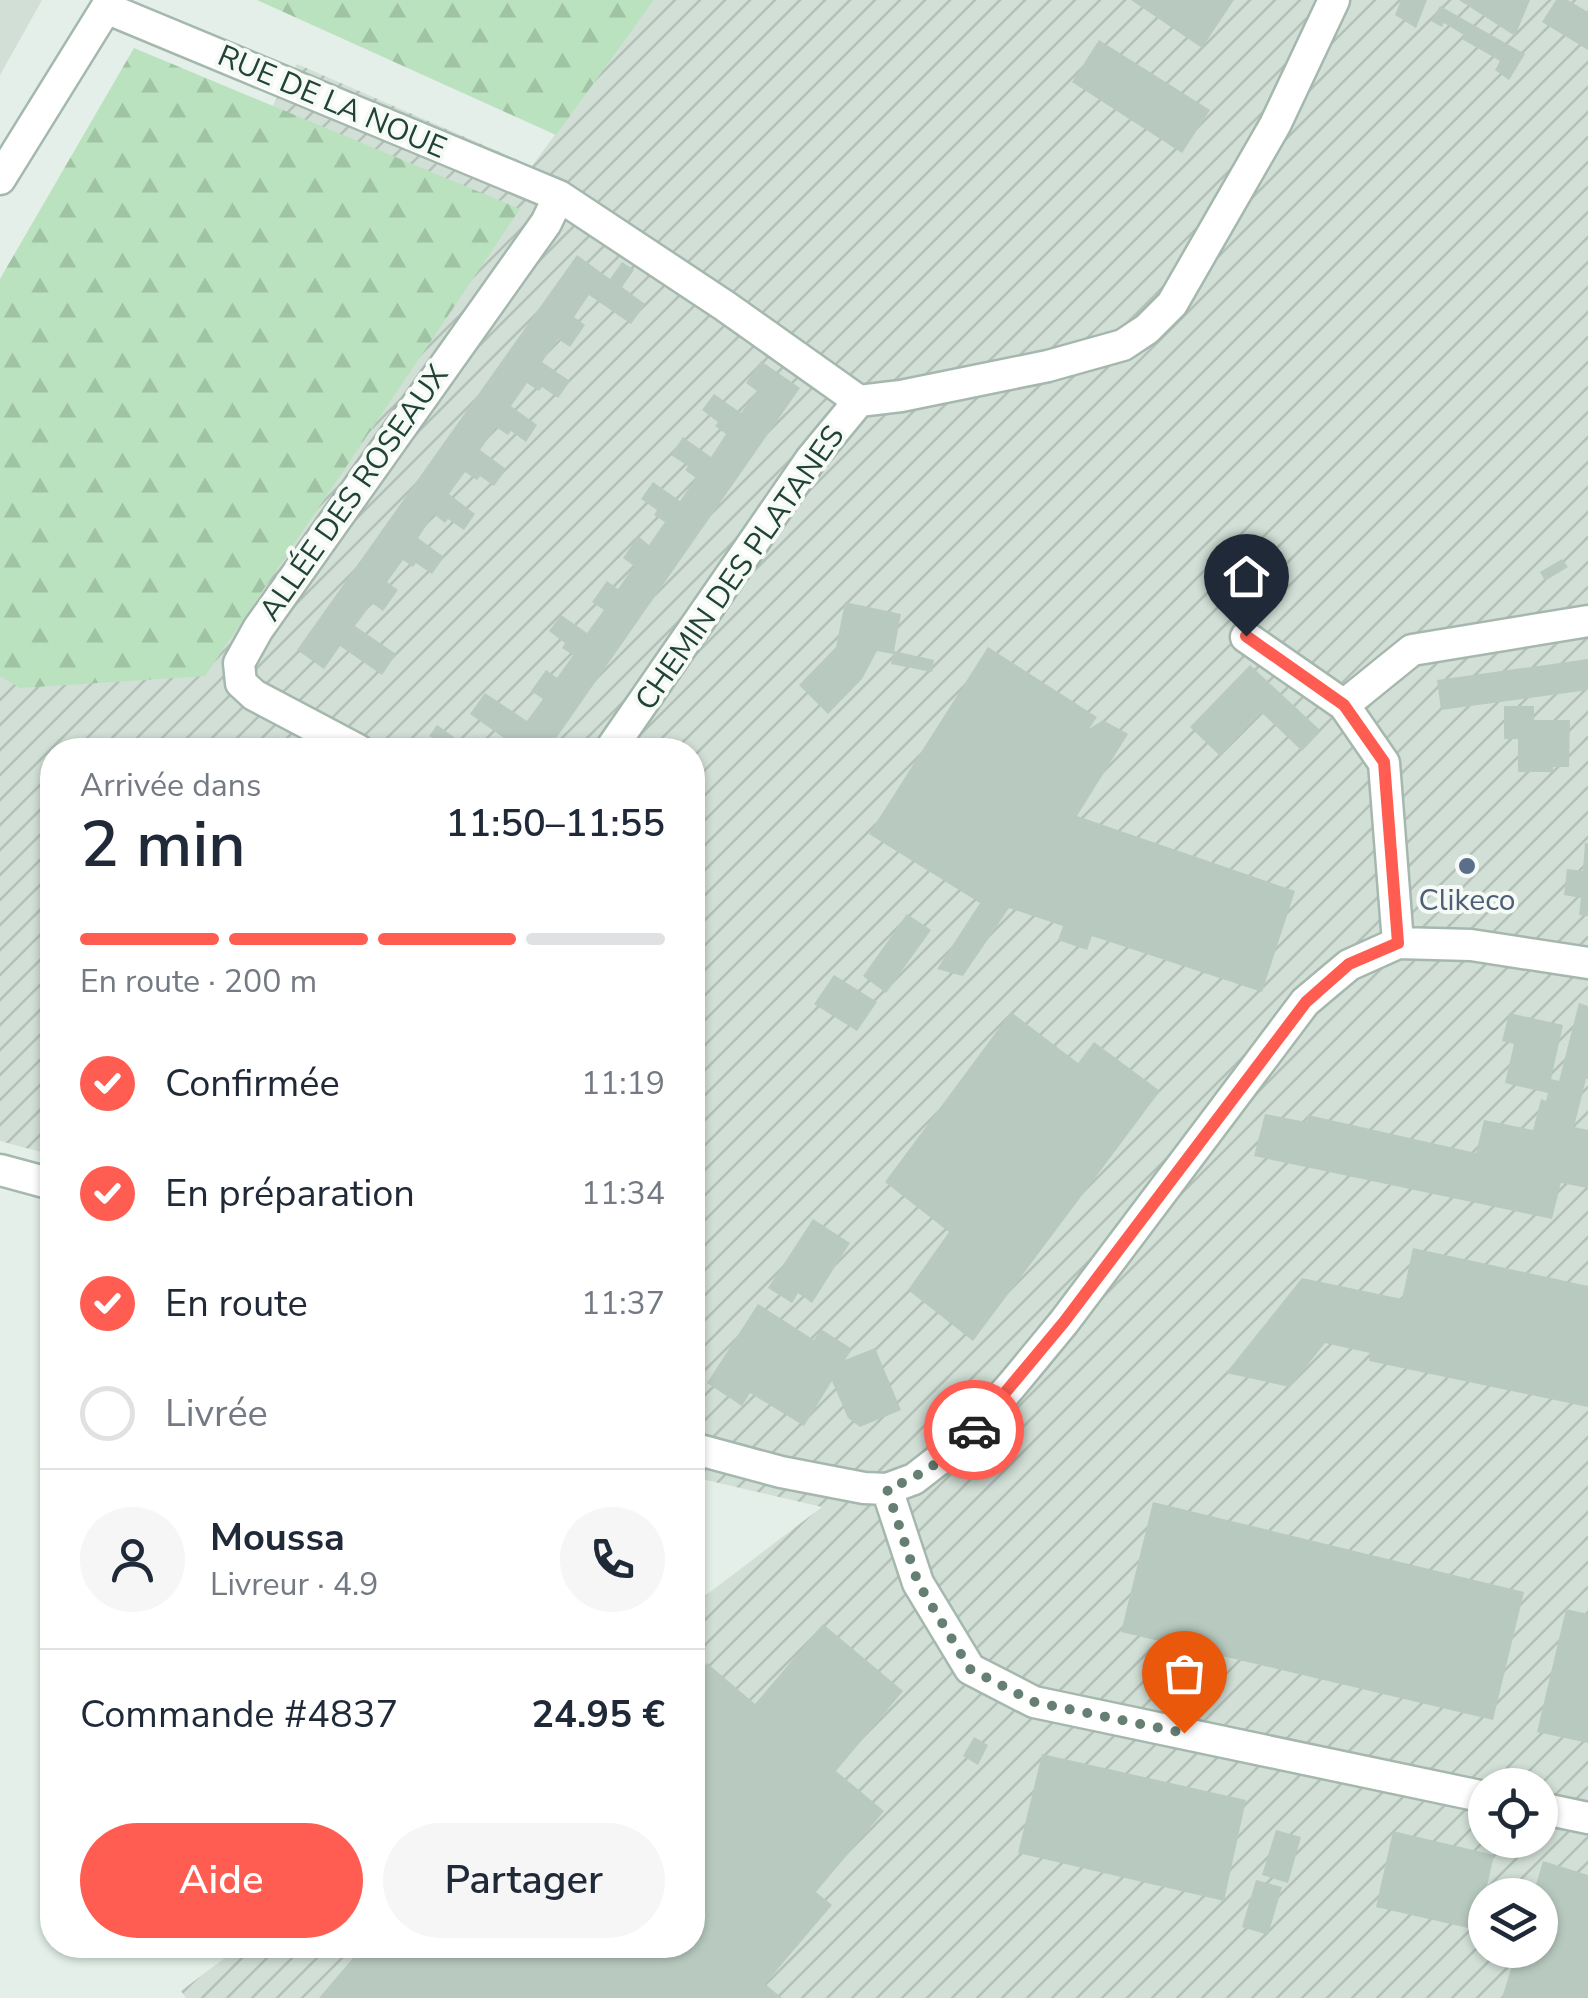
<!DOCTYPE html>
<html lang="fr">
<head>
<meta charset="utf-8">
<style>
  :root { --surface:#fff; --page:#f6f6f7; --text:#1f2937; --muted:#747a83; --line:#e0e1e3; --accent:#ff5d51 }
  body { margin:0; font-family:"Nunito Sans",sans-serif; background:var(--page); color:var(--text); height:100vh; display:flex; flex-direction:column; font-size:38px; white-space:nowrap }
  * { box-sizing:border-box; margin:0 }
  p { font-size:32px; color:var(--muted) }
  .icon { flex:none; width:55px; height:55px; fill:none; stroke:currentColor; stroke-width:2; stroke-linecap:round; stroke-linejoin:round }
  .map { position:relative; flex:1; overflow:hidden }
  .panel { position:absolute; left:40px; top:738px; width:665px; height:1220px; display:flex; flex-direction:column; background:var(--surface); border-radius:40px; box-shadow:0 2px 8px #0004 }
  .panel>* { flex:none }
  .tools { position:absolute; left:1468px; top:1768px; display:grid; gap:20px }
  .tools a { display:grid; place-items:center; width:90px; height:90px; border-radius:50%; background:var(--surface); box-shadow:0 2px 8px #0004; font-size:50px }
  .pin { position:absolute; display:grid; place-items:center; width:85px; height:85px; color:#fff; margin:-102px -42px; border-radius:50% 50% 50% 0; rotate:-45deg; box-shadow:0 0 10px #0007 }
  .pin .icon { rotate:45deg }
  .courier { position:absolute; display:grid; place-items:center; width:100px; height:100px; margin:-50px; border:8px solid #ff5d51; border-radius:50%; background:#fff; color:#222; box-shadow:0 2px 12px #0007 }
  .head em { font-style:normal; font-weight:600 }
  .head div { display:flex; flex-direction:column-reverse }
  .head { display:flex; align-items:center; justify-content:space-between; height:170px; padding:0 40px }
  h1 { font-size:65px; font-weight:600; line-height:75px }
  .bar { display:grid; grid-template-columns:repeat(4,1fr); gap:15px 10px; align-content:center; height:120px; padding:0 40px }
  .bar i { height:12px; border-radius:8px; background:var(--line) }
  .bar .on { background:var(--accent) }
  .bar p { grid-column:span 4 }
  .line { display:flex; align-items:center; gap:25px; padding:0 40px; border-top:2px solid var(--line) }
  .line div { flex:1 }
  .round { display:grid; place-items:center; flex:none; width:105px; height:105px; border-radius:52px; background:var(--page) }
  ol { padding:0 40px; list-style:none }
  li { display:flex; align-items:center; gap:30px; height:110px }
  li p { margin-inline-start:auto }
  li .icon { padding:10px; border-radius:50%; background:var(--accent); color:#fff; stroke-width:4 }
  li:last-child { color:var(--muted) }
  li i { width:55px; height:55px; border:5px solid var(--line); border-radius:50% }
  .cta { display:flex; gap:20px; margin-top:auto; padding:20px 40px }
  .cta a { flex:1; height:115px; border-radius:60px; background:var(--accent); color:#fff; font-size:40px; font-weight:600; line-height:115px; text-align:center }
  .cta a+a { background:var(--page); color:var(--text) }
  .map>svg:first-child { display:block }
  .built { fill:#d1dfd6 }
  .industrial { fill:url(#industrial-furrows); fill-rule:evenodd }
  .forest { fill:url(#forest-firs) }
  .building { fill:#b8cac0 }
  .lines { fill:none; stroke-linecap:round; stroke-linejoin:round }
  .street-casing { stroke:#a5b8ae; stroke-width:35 }
  .street { stroke:#fff; stroke-width:30 }
  .done { stroke:#657f72; stroke-width:10; stroke-dasharray:0 18 }
  .route { stroke:#ff5d51; stroke-width:12 }
  .service-dot { fill:#5c6f8a; stroke:#f5faf7; stroke-width:4 }
  .labels { text-anchor:middle; dominant-baseline:central; stroke-width:8; stroke-linejoin:round; paint-order:stroke }
  .street-label { font-size:30px; fill:#214333; stroke:#f5faf7 }
  .service-label { font-size:30px; fill:#4e5e75; stroke:#f5faf7 }
</style>
</head>
<body>
<div class="map">
<svg width="1588" height="1998" viewBox="0 0 1588 1998">
  <defs>
    <pattern id="industrial-furrows" width="10" height="10" patternUnits="userSpaceOnUse" patternTransform="scale(2.5)"><rect width="10" height="10" fill="#d1dfd6"/><path d="M-1 1l2-2M0 10L10 0M9 11l2-2" fill="none" stroke="#b3c1b8"/></pattern>
    <pattern id="forest-firs" width="22" height="20" patternUnits="userSpaceOnUse" patternTransform="scale(2.5)"><rect width="22" height="20" fill="#bae2be"/><path d="M5 1l3.5 6h-7zM16 11l3.5 6h-7z" fill="#a0c3a4"/></pattern>
  </defs>
  <rect width="100%" height="100%" fill="#e3efe8"/>
  <path class="built" d="M0 0H42L0 75Z"/>
  <path class="industrial" d="M654 0H1588V1998H186L181 1991 242 1945H692L693 1605 822 1507 693 1477 692 750H52V1155L0 1141V573L297 64 532 166ZM1485 1785H1540V1840H1485ZM1485 1895H1540V1950H1485Z"/>
  <path class="forest" d="M257 0H654L556 135Z
    M134 48 520 209 205 676 20 688 0 676V279Z"/>
  <path class="building" d="M1131 0H1234L1202 48Z
    M1401 0H1427L1416 28 1395 15Z
    M1459 0H1530L1515 36Z
    M1556 0H1568L1588 12V50L1542 22Z
    M1440 6 1525 54 1509 80 1495 70 1500 61 1462 39 1464 35 1444 23 1442 27 1431 21Z
    M1099 40 1210 110 1182 153 1072 82Z
    M577 255 610 279 622 262 634 270 622 287 645 304 631 324 589 295 574 317 585 325 570 347 558 339 542 362 570 381 558 398 542 387 539 391 527 383 511 406 537 425 526 442 511 431 508 435 496 427 480 450 506 469 494 486 480 476 477 480 465 472 449 494 475 514 464 530 448 519 445 523 434 514 418 538 444 557 432 574 416 563 413 567 403 560 387 582 398 590 383 611 372 603 355 626 396 654 382 675 340 646 324 669 297 650Z
    M761 361 800 388 548 750H507L511 743 470 714 485 693 527 721 543 699 531 691 546 670 557 678 573 655 562 648 565 643 549 631 561 615 587 633 604 610 592 602 607 581 618 589 634 566 623 558 638 536 649 545 665 522 654 515 657 510 641 499 653 482 680 501 696 478 685 470 688 466 671 455 683 437 711 457 726 434 715 426 718 422 702 410 714 394 741 413 757 391 746 383Z
    M1562 559 1568 567 1545 581 1540 572Z
    M845 602 901 614 894 651 934 660 932 672 891 664 893 654 877 651 862 679 828 714 799 685 836 647Z
    M988 647 1097 717 1089 729 1103 720 1128 734 1077 816 1295 891 1262 992 1092 936 1087 950 1058 940 1063 926 1009 908 963 976 937 969 980 903 869 834Z
    M1588 659V690L1441 710 1437 680Z
    M1250 665 1321 731 1302 751 1261 712 1220 756 1190 727Z
    M1504 706H1534V720H1570L1569 767H1553V772H1518V739H1504Z
    M437 725 454 737 448 747 429 736Z
    M1585 843H1588V916L1579 915 1581 898 1564 895 1567 869 1583 871Z
    M907 914 931 930 886 993 863 976Z
    M834 975 877 1002 857 1031 814 1004Z
    M1579 1003 1588 1006V1079H1586L1574 1127 1588 1130V1188L1561 1183 1552 1219 1254 1156 1265 1114 1306 1122 1308 1115 1476 1153 1484 1120 1533 1130 1541 1099 1546 1101 1548 1093 1505 1083 1514 1044 1502 1041 1509 1013 1563 1025 1551 1079 1559 1081Z
    M1011 1012 1078 1063 1094 1042 1160 1091 973 1341 908 1290 949 1232 885 1182Z
    M813 1219 850 1243 812 1303 798 1293 792 1303 768 1288Z
    M1413 1248 1588 1286V1407L1369 1361 1370 1353 1325 1343 1290 1387 1226 1373 1302 1278 1402 1299Z
    M758 1304 814 1340 821 1329 852 1349 845 1360 875 1348 901 1410 860 1427 848 1418 832 1381 804 1426 750 1393 742 1406 707 1383Z
    M1153 1502 1524 1592 1493 1720 1121 1632Z
    M1566 1609 1588 1614V1743L1537 1732Z
    M823 1624 903 1691 836 1771 884 1811 816 1892 832 1905 765 1984 782 1998H319L364 1945H692V1681L707 1663 755 1704Z
    M974 1737 988 1745 978 1765 963 1756Z
    M1042 1754 1246 1800 1224 1901 1018 1853Z
    M1276 1830 1301 1837 1288 1883 1262 1875Z
    M1393 1831 1494 1855 1477 1930 1376 1907Z
    M1543 1861 1588 1875V1998H1502L1517 1950H1540V1895H1533Z
    M1256 1880 1282 1887 1268 1935 1242 1927Z"/>
  <g class="lines">
    <g class="street-casing">
      <path id="street" d="M106 8 559 196 725 306 859 401
        M0 179 111 0
        M1246 637 1344 705 1384 763 1398 943
        M1344 705 1412 650 1588 621
        M358 750 254 695 241 683 239 663 258 629 546 223 559 196
        M610 750 811 459 859 401 901 396 1048 366 1123 345 1147 329 1172 304 1275 125 1334 0
        M0 1170 52 1184
        M692 1448 781 1472 864 1488 887 1489 914 1479 963 1441 1012 1385 1064 1322 1305 1002 1349 965 1398 943 1471 945 1588 963
        M887 1489 918 1583 970 1669 1034 1702 1485 1797
        M1540 1808 1588 1818"/>
    </g>
    <use href="#street" class="street"/>
  </g>
  <g class="lines">
    <path class="done" d="M974 1430C951 1456 920 1477 887 1489L918 1583 970 1669 1034 1702 1184 1733"/>
    <path class="route" d="M974 1430 1064 1322 1306 1002 1349 964 1398 943 1384 762 1344 705 1246 636"/>
  </g>
  <circle class="service-dot" cx="1467" cy="866" r="10"/>
  <g class="labels">
    <g class="street-label">
      <text transform="translate(332 102) rotate(23)">RUE DE LA NOUE</text>
      <text transform="translate(354 493) rotate(-55)">ALLÉE DES ROSEAUX</text>
      <text transform="translate(740 568) rotate(-55)">CHEMIN DES PLATANES</text>
    </g>
    <g class="service-label">
      <text x="1467" y="900">Clikeco</text>
    </g>
  </g>
</svg>
<div class="tools">
<a><svg class="icon" aria-label="locate" viewBox="0 0 24 24"><circle cx="12" cy="12" r="6"/><path d="M12 2v4M12 18v4M2 12h4M18 12h4"/></svg></a>
<a><svg class="icon" aria-label="layers" viewBox="0 0 24 24"><path d="M12 4l9 5-9 5-9-5zM3 14l9 5 9-5"/></svg></a>
</div>
<div class="pin" style="left:1184px;top:1733px;background:#ea580c"><svg class="icon" aria-label="bag" viewBox="0 0 24 24"><path d="M5 8h14l-1 12H6zM9 8a3 3 0 0 1 6 0"/></svg></div>
<div class="pin" style="left:1246px;top:636px;background:#1f2937"><svg class="icon" aria-label="home" viewBox="0 0 24 24"><path d="M3 11l9-7 9 7M6 9v11h12V9"/></svg></div>
<div class="courier" style="left:974px;top:1430px"><svg class="icon" aria-label="car" viewBox="0 0 24 24"><path d="M5 17H2v-5l4-1 3-4h7l3 4 3 1v5h-3M9 17h6M6 11h13"/><circle cx="7" cy="17" r="2"/><circle cx="17" cy="17" r="2"/></svg></div>
<section class="panel">
<div class="head"><div><h1>2 min</h1><p>Arrivée dans</p></div><em>11:50–11:55</em></div>
<div class="bar"><i class="on"></i><i class="on"></i><i class="on"></i><i></i><p>En route · 200 m</p></div>
<ol>
<li><svg class="icon" aria-label="check" viewBox="0 0 24 24"><path d="M5 12l5 5 9-10"/></svg>Confirmée<p>11:19</p></li>
<li><svg class="icon" aria-label="check" viewBox="0 0 24 24"><path d="M5 12l5 5 9-10"/></svg>En préparation<p>11:34</p></li>
<li><svg class="icon" aria-label="check" viewBox="0 0 24 24"><path d="M5 12l5 5 9-10"/></svg>En route<p>11:37</p></li>
<li><i></i>Livrée</li>
</ol>
<div class="line" style="height:180px"><a class="round"><svg class="icon" aria-label="person" viewBox="0 0 24 24"><circle cx="12" cy="8" r="4"/><path d="M4 21q1-7 8-7t8 7"/></svg></a><div><b>Moussa</b><p>Livreur · 4.9</p></div><a class="round"><svg class="icon" aria-label="phone" viewBox="0 0 24 24"><path d="M5 4h4l2 5-3 2q2 4 5 5l2-3 5 2v4C11 20 4 13 5 4z"/></svg></a></div>
<div class="line" style="height:130px"><div>Commande #4837</div><b>24.95 €</b></div>
<div class="cta"><a>Aide</a><a>Partager</a></div>
</section>
</div>
</body>
</html>
